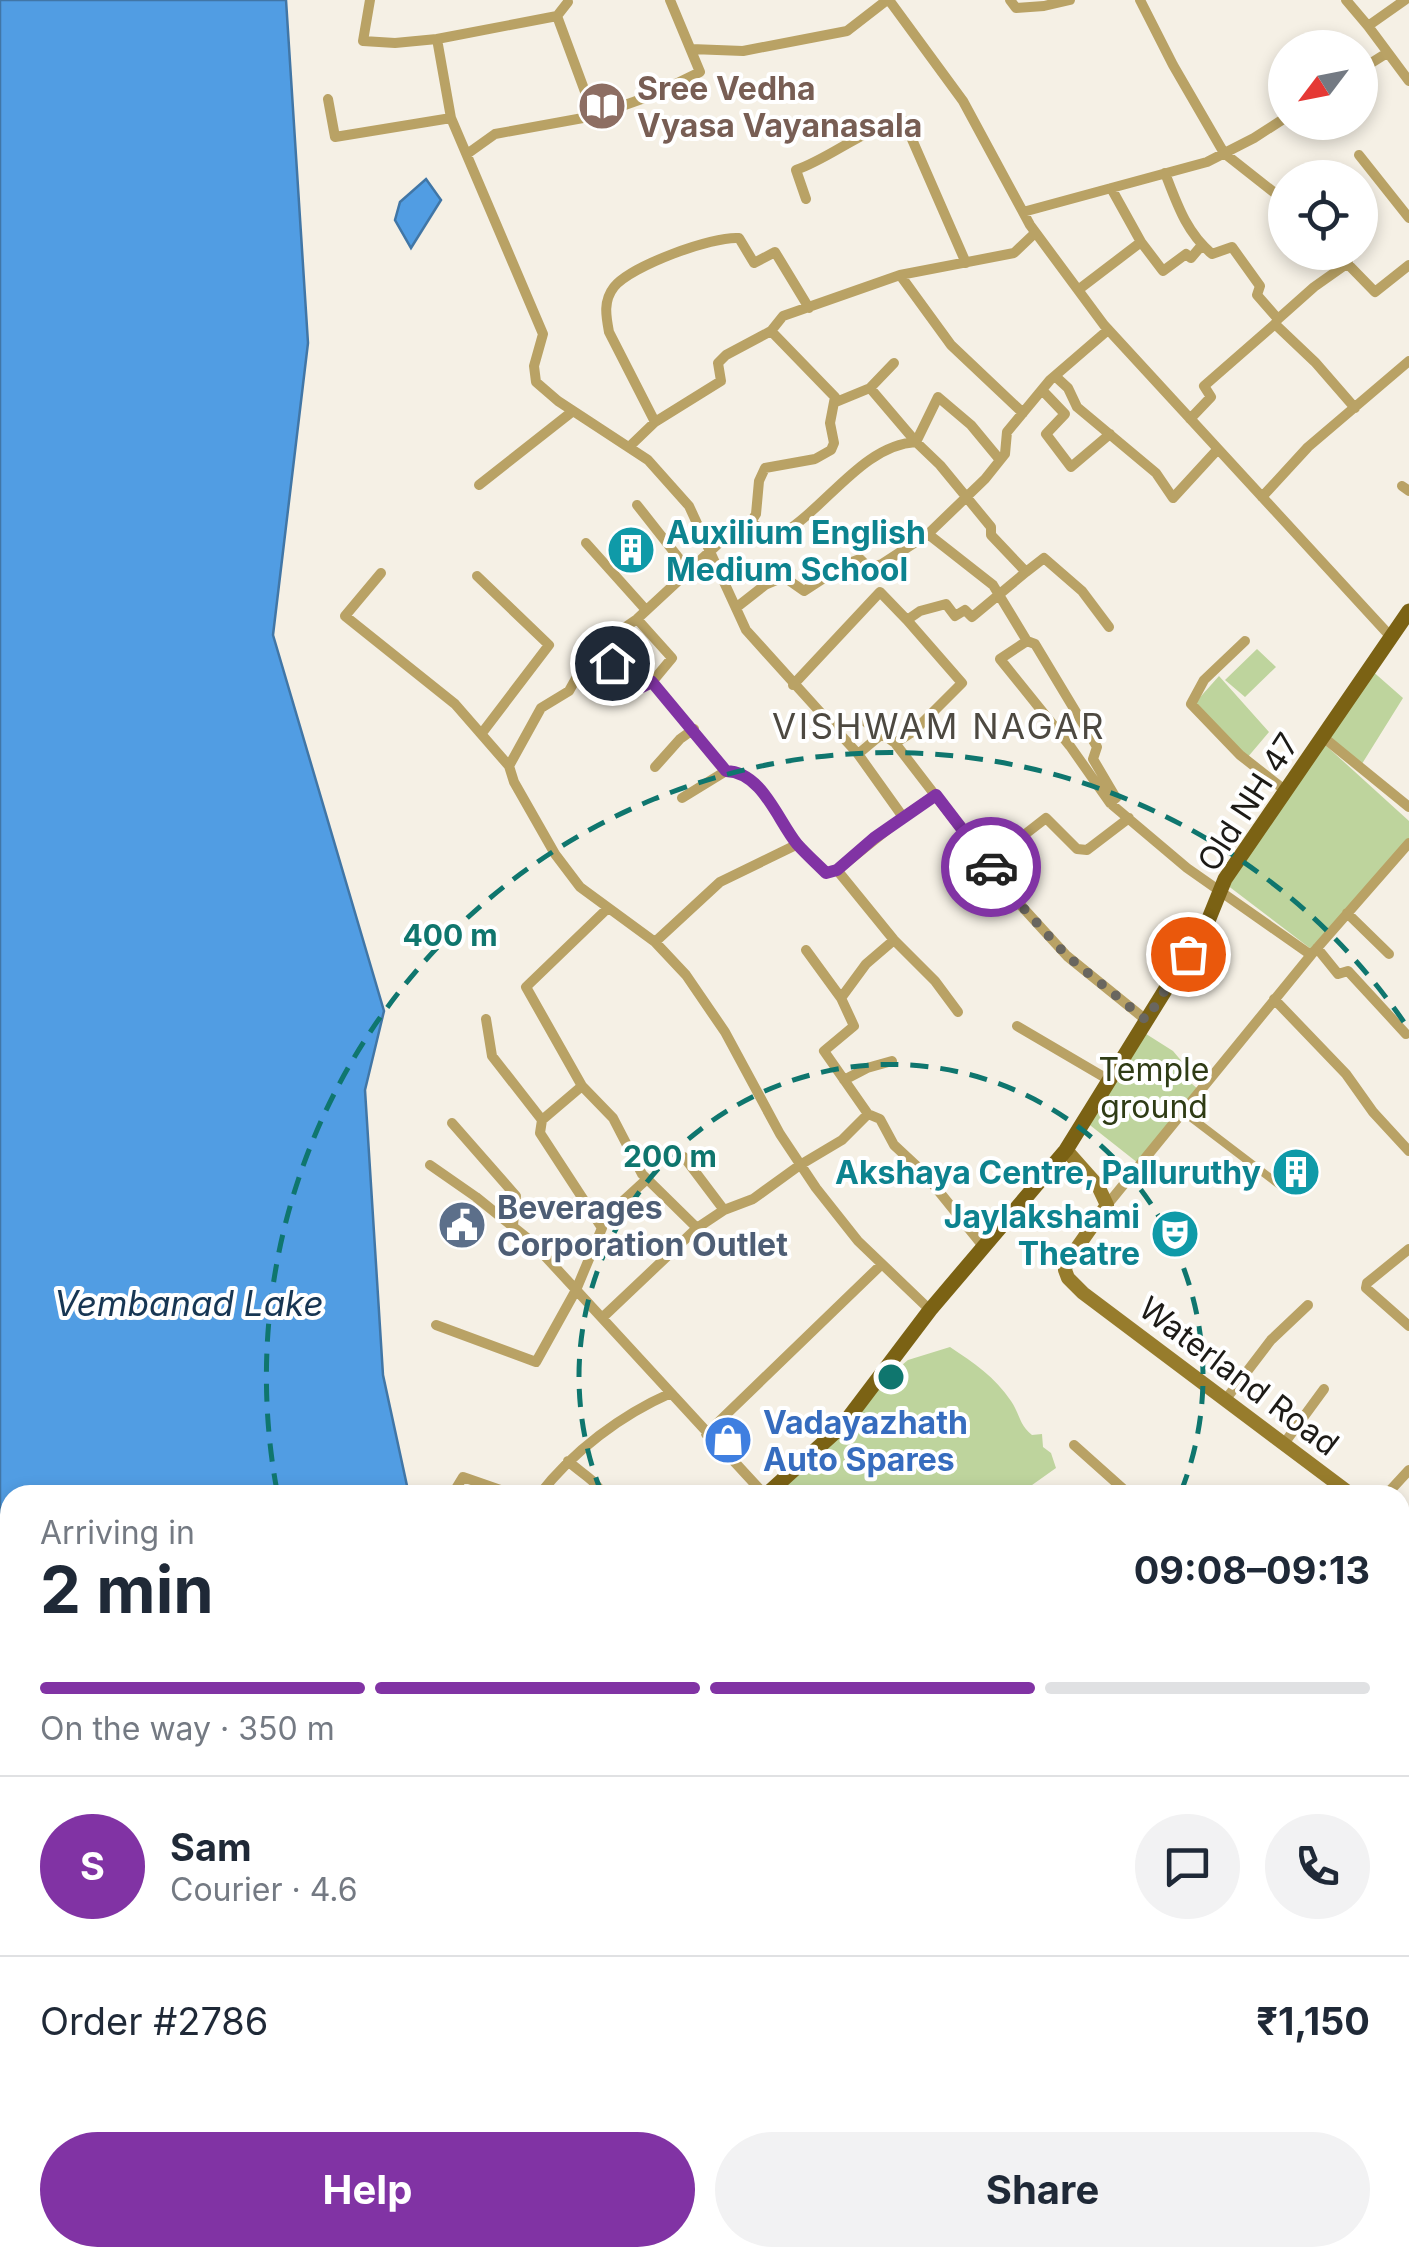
<!DOCTYPE html>
<html lang="en">
<head>
<meta charset="utf-8">
<style>
  :root { --surface:#fff; --page:#f2f2f3; --text:#1f2937; --muted:#747a83; --line:#e0e1e3; --accent:#8133a4 }
  body { margin:0; font-family:Inter,sans-serif; background:var(--page); color:var(--text); height:100vh; display:flex; flex-direction:column; font-size:38px; white-space:nowrap }
  * { box-sizing:border-box; margin:0 }
  p { font-size:32px; color:var(--muted) }
  .icon { flex:none; width:55px; height:55px; fill:none; stroke:currentColor; stroke-width:2; stroke-linecap:round; stroke-linejoin:round }
  .map { position:relative; flex:1; overflow:hidden }
  .side { position:absolute; left:0px; top:1485px; width:1410px; height:782px; display:flex; flex-direction:column; background:var(--surface); border-radius:30px 30px 0 0; box-shadow:0 5px 15px #0003 }
  .side>* { flex:none }
  .needle { width:65px; rotate:238deg }
  .buttons { position:absolute; left:1268px; top:30px; display:grid; gap:20px }
  .buttons a { display:grid; place-items:center; width:110px; height:110px; border-radius:50%; background:var(--surface); box-shadow:0 5px 15px #0003; font-size:50px }
  .pin { position:absolute; display:grid; place-items:center; width:85px; height:85px; color:#fff; margin:-42px; border:5px solid #fff; border-radius:50%; box-shadow:0 2px 10px #0007 }
  .courier { position:absolute; display:grid; place-items:center; width:100px; height:100px; margin:-50px; border:8px solid #8133a4; border-radius:50%; background:#fff; color:#222; box-shadow:0 2px 12px #0007 }
  .overview em { font-style:normal; font-weight:700 }
  .overview div { display:flex; flex-direction:column-reverse }
  .overview { display:flex; align-items:center; justify-content:space-between; height:170px; padding:0 40px }
  h1 { font-size:65px; font-weight:700; line-height:75px }
  .bar { display:grid; grid-template-columns:repeat(4,1fr); gap:15px 10px; align-content:center; height:120px; padding:0 40px }
  .bar i { height:12px; border-radius:8px; background:var(--line) }
  .bar .current { background:var(--accent) }
  .bar p { grid-column:span 4 }
  .line { display:flex; align-items:center; gap:25px; padding:0 40px; border-top:2px solid var(--line) }
  .line div { flex:1 }
  .round { display:grid; place-items:center; flex:none; width:105px; height:105px; border-radius:52px; background:var(--page) }
  .button { display:flex; gap:20px; margin-top:auto; padding:20px 40px }
  .button a { flex:1; height:115px; border-radius:60px; background:var(--accent); color:#fff; font-size:40px; font-weight:700; line-height:115px; text-align:center }
  .button a+a { background:var(--page); color:var(--text) }
  .map>svg:first-child { display:block }
  .green { fill:#bed49d }
  .water { fill:#519de3; stroke:#4176a6; stroke-width:2.5 }
  .lines { fill:none; stroke-linecap:round; stroke-linejoin:round }
  .stream { stroke:#4176a6; stroke-width:2.5 }
  .pedestrian { stroke:#b9a265; stroke-width:8 }
  .minor { stroke:#b9a265; stroke-width:10 }
  .tertiary { stroke:#b9a265; stroke-width:11 }
  .secondary { stroke:#977c2c; stroke-width:14 }
  .primary { stroke:#7b6214; stroke-width:15 }
  .done { stroke:#69665f; stroke-width:10; stroke-dasharray:0 18 }
  .route { stroke:#8133a4; stroke-width:12 }
  .ring { fill:none; stroke:#0f766e; stroke-width:5; stroke-dasharray:18 12 }
  .labels { text-anchor:middle; dominant-baseline:central; stroke-width:8; stroke-linejoin:round; paint-order:stroke }
  .education-label { font-size:32px; font-weight:bold; fill:#785e54; stroke:#fff; text-anchor:start }
  .culture-label { font-size:32px; font-weight:bold; fill:#0d838f; stroke:#fff; text-anchor:end }
  .street-label { font-size:32px; fill:#1d1b17; stroke:#fff }
  .park-label { font-size:32px; fill:#2f3c15; stroke:#fff }
  .service-label { font-size:32px; font-weight:bold; fill:#4e5e75; stroke:#fff; text-anchor:start }
  .shop-label { font-size:32px; font-weight:bold; fill:#366cbe; stroke:#fff; text-anchor:start }
  .neighbourhood-label { font-size:35px; letter-spacing:2.5px; fill:#4d4941; stroke:#fff }
  .water-label { font-size:35px; font-style:italic; fill:#173653; stroke:#fff }
  .centre { fill:#0f766e; stroke:#fff; stroke-width:5 }
  .ring-label { font-size:30px; text-anchor:middle; font-weight:bold; fill:#0f766e; stroke:#fff; stroke-width:8; stroke-linejoin:round; paint-order:stroke }
</style>
</head>
<body>
<div class="map">
<svg width="1409" height="2266" viewBox="0 0 1409 2266">
  <rect width="100%" height="100%" fill="#f5f0e5"/>
  <path class="green" d="M1257 649 1276 667 1245 697 1225 680Z
    M1370 669 1403 698 1360 767 1325 737Z
    M1219 676 1269 732 1247 758 1194 704Z
    M1322 742 1409 821V839L1311 949 1227 885Z
    M1143 1032 1173 1051 1195 1077 1191 1083 1199 1090 1143 1167 1086 1122Z
    M950 1347C974 1363 995 1377 1011 1401 1020 1414 1019 1425 1032 1435L1042 1434 1043 1447 1051 1453 1056 1468 1018 1495H762L873 1389 908 1360Z"/>
  <path class="water" d="M0 0H286L308 343 273 635 384 1011 365 1090 383 1375 409 1495H10V2258H359L344 2266H0Z
    M426 179 441 200 411 248 395 220 400 202Z"/>
  <g class="lines">
    <path class="stream" d="M541 2258 545 2266"/>
    <path class="pedestrian" d="M1185 1113 1286 1190"/>
    <path class="minor" d="M370 0 363 41 395 43 437 39 451 118 543 334 534 366 536 382 558 401 648 460 689 506 746 630 858 754 903 817 935 795 1016 900 1067 956 1146 1020
      M889 0 963 101 1030 225 1104 325 1391 637
      M1010 0 1016 8 1044 6 1070 0
      M1140 0 1173 65 1224 153 1285 201
      M1346 0 1368 26 1405 0
      M557 16 594 116
      M1368 26 1409 81
      M437 39 557 16 568 2
      M691 49 743 51 847 31 887 0
      M1360 70 1387 53
      M328 99 335 137 451 118
      M467 154 495 134 594 116 653 95 700 72 670 0
      M1359 155 1409 218
      M1165 173C1177 204 1186 232 1212 254L1232 247 1260 286 1257 295 1278 319 1275 324 1315 362 1355 408
      M806 199 796 170C833 157 866 126 904 121L966 263
      M1023 212 1207 162 1254 138 1285 118
      M1141 242 1163 271 1186 254 1191 258 1202 245
      M1336 252 1375 292 1409 265
      M900 275 951 345 1023 413
      M1078 290 1141 242 1111 188
      M1278 319 1314 287 1348 263
      M1108 330 1050 380 1007 432 1005 454 985 479 928 534 993 585 1027 641 1000 659 1070 746 1110 803 1187 868 1311 955 1409 843
      M1055 376 1068 388 1077 407 1156 473 1173 498 1218 449
      M870 388 916 442 938 397 971 425 1000 460
      M1042 390 1065 414 1046 434 1071 467 1110 434
      M836 402 870 388 894 363
      M1190 419 1211 397 1204 386 1275 324
      M655 422 609 332C606 316 603 301 614 287 631 266 712 236 739 238L754 263 775 252 809 308
      M629 447 655 422 721 381 718 363 726 355 771 331
      M479 485 573 411
      M1402 486 1409 491
      M1262 497 1308 447 1409 361
      M637 505 685 566 673 577
      M750 523 775 534 791 528C831 500 866 445 916 442L940 465 991 527V535L1026 572 972 617 965 610 955 616 946 604 920 611 907 620 880 592 793 685
      M586 543 646 610
      M1026 572 1044 558 1082 591 1109 627
      M381 573 345 616 455 704 509 766
      M477 576 549 645 482 733
      M737 607 765 585 784 577 804 591 844 565 860 559 869 568 882 564 928 534
      M1027 641 1035 644 1097 747 1093 759 1116 798 1110 803
      M1245 641 1204 680 1191 704 1240 755 1286 791
      M596 647 630 681 643 687 652 682 672 658 637 619
      M652 682 726 771C762 772 777 819 797 844 806 854 816 864 826 873L837 870 894 940 935 981 958 1012
      M860 718 895 743 935 795
      M1323 737 1409 807
      M895 743 914 731 962 683 907 620
      M858 754 882 734
      M655 767 680 739 694 729
      M682 798 726 771
      M988 863 1046 818 1077 849 1087 850 1129 818
      M837 870 903 817
      M608 908 526 987 582 1086 613 1118 642 1174 697 1228
      M1347 913 1389 954
      M655 942 720 882 798 844
      M1317 948 1338 974 1348 971 1406 1034
      M806 950 841 998
      M1274 999 1346 1074 1373 1112 1409 1151
      M486 1019 492 1056 542 1120
      M1017 1026 1109 1080
      M844 1080 867 1068 892 1061
      M868 1114 880 1119 894 1145 924 1173 983 1246
      M452 1123 516 1196 513 1225
      M684 1157 724 1210
      M430 1165 476 1197 532 1242 765 1495
      M1107 1205 1311 955
      M599 1223 647 1179
      M1409 1249 1367 1283 1366 1288 1409 1326
      M930 1310 858 1241 816 1188 780 1134 725 1032 686 975 655 942 580 887 555 854 514 782 509 766 541 708 569 691 592 650 637 619 719 543 748 527 756 514 759 481 765 468 815 459 831 450 834 443 830 423 835 397 771 331 783 316 900 275 1014 253 1035 233
      M602 1318 697 1228 724 1210 753 1199 800 1165 842 1140 868 1114 824 1051 854 1026 841 998 866 964 894 940
      M436 1325 536 1362 576 1290 602 1228 540 1133 542 1120 582 1086
      M1226 1399 1271 1340 1308 1305
      M706 1434 882 1264
      M1074 1445 1130 1495
      M1283 1445 1324 1389
      M568 1461C582 1474 595 1479 603 1495
      M452 1495 463 1477 515 1495
      M539 1495C573 1451 621 1415 671 1393
      M1386 1495 1409 1470
      M1400 1647 1409 1654
      M1400 1872 1409 1876
      M1409 2060V2062
      M1400 2148 1409 2156
      M1400 2235 1409 2240
      M498 2258 504 2266
      M1131 2258 1139 2266
      M865 2266 872 2258
      M1357 2266 1358 2258"/>
    <path class="tertiary" d="M1400 1722 1409 1709"/>
    <path class="secondary" d="M1066 1150 1098 1186 1107 1205 1067 1262 1065 1270 1068 1278 1083 1293 1352 1495
      M1400 1530 1409 1537
      M991 2258 998 2266"/>
    <path class="primary" d="M766 1495 843 1425 930 1310 1066 1150 1208 921 1225 879 1409 611
      M582 2266V2258"/>
  </g>
  <g class="lines">
    <path class="done" d="M991 867 1016 900 1067 956 1146 1020 1188 954"/>
    <path class="route" d="M612 663 630 681 642 687 652 682 726 771C762 772 777 819 797 844 806 854 817 864 826 873L837 870 874 838 936 795 991 867"/>
  </g>
  <g class="ring">
    <path d="M602 1494A312 312 0 1 1 1180 1494"/>
    <path d="M277 1491A624 624 0 0 1 1408 1028"/>
  </g>
  <defs>
    <g id="library-disc" transform="scale(2.5)"><circle r="9.5" fill="#8d6e63" stroke="#fff"/><path d="M-6-4Q-3-5.5-.7-3.5V5Q-3 3-6 4ZM6-4Q3-5.5 .7-3.5V5Q3 3 6 4Z" fill="#fff"/></g>
    <g id="building-disc" transform="scale(2.5)"><circle r="9.5" fill="#0f9aa8" stroke="#fff"/><path d="M-4-6H4V6H1V3H-1V6H-4ZM-2.5-4.3h1.7v1.8h-1.7ZM.8-4.3h1.7v1.8H.8ZM-2.5-1h1.7V.8h-1.7ZM.8-1h1.7V.8H.8Z" fill="#fff"/></g>
    <g id="civic-disc" transform="scale(2.5)"><circle r="9.5" fill="#5c6f8a" stroke="#fff"/><path d="M-.6-6.5H3V-4.5H.6V-3L4-1V1h2V6H-6V1h2V-1L-.6-3ZM-1.2 2.5V6h2.4V2.5Z" fill="#fff"/></g>
    <g id="theatre-disc" transform="scale(2.5)"><circle r="9.5" fill="#0f9aa8" stroke="#fff"/><path d="M-5-5.5Q0-4 5-5.5V0Q5 5 0 6Q-5 5-5 0ZM-3.3-2.5H-1v1.5H-3.3ZM1-2.5H3.3v1.5H1ZM-2.8 1Q0 5.5 2.8 1Z" fill="#fff"/></g>
    <g id="shop-disc" transform="scale(2.5)"><circle r="9.5" fill="#3f7fe0" stroke="#fff"/><path d="M-5-2.5h2.3a2.7 3.5 0 0 1 5.4 0H5L5.5 6h-11ZM-1.5-2.5h3a1.5 2.3 0 0 0-3 0Z" fill="#fff"/></g>
  </defs>
  <g fill-rule="evenodd">
    <use href="#library-disc" x="602" y="106"/>
    <use href="#building-disc" x="631" y="550"/>
    <use href="#building-disc" x="1296" y="1172"/>
    <use href="#civic-disc" x="462" y="1225"/>
    <use href="#theatre-disc" x="1175" y="1234"/>
    <use href="#shop-disc" x="728" y="1440"/>
  </g>
  <g class="labels">
    <g class="education-label">
      <text x="637" y="88">Sree Vedha<tspan x="637" dy="37">Vyasa Vayanasala</tspan></text>
    </g>
    <g class="culture-label">
      <text x="666" y="532" text-anchor="start">Auxilium English<tspan x="666" dy="37">Medium School</tspan></text>
      <text x="1261" y="1172">Akshaya Centre, Palluruthy</text>
      <text x="1140" y="1216">Jaylakshami<tspan x="1140" dy="37">Theatre</tspan></text>
    </g>
    <g class="street-label">
      <text transform="translate(1248 802) rotate(-57)">Old NH 47</text>
      <text transform="translate(1239 1376) rotate(37)">Waterland Road</text>
    </g>
    <g class="park-label">
      <text x="1154" y="1069">Temple<tspan x="1154" dy="37">ground</tspan></text>
    </g>
    <g class="service-label">
      <text x="497" y="1207">Beverages<tspan x="497" dy="37">Corporation Outlet</tspan></text>
    </g>
    <g class="shop-label">
      <text x="763" y="1422">Vadayazhath<tspan x="763" dy="37">Auto Spares</tspan></text>
    </g>
    <g class="neighbourhood-label">
      <text x="939" y="726">VISHWAM NAGAR</text>
    </g>
    <g class="water-label">
      <text x="189" y="1303">Vembanad Lake</text>
    </g>
  </g>
  <circle cx="891" cy="1377" r="15" class="centre"/>
  <g class="ring-label">
    <text x="450" y="946">400 m</text>
    <text x="670" y="1167">200 m</text>
  </g>
</svg>
<div class="buttons">
<a><svg class="needle" viewBox="-14 -14 28 28"><path d="M0-13l5 13h-10z" fill="#e53935"/><path d="M0 13l5-13h-10z" fill="#747a83"/></svg></a>
<a><svg class="icon" aria-label="locate" viewBox="0 0 24 24"><circle cx="12" cy="12" r="6"/><path d="M12 2v4M12 18v4M2 12h4M18 12h4"/></svg></a>
</div>
<div class="pin" style="left:1188px;top:954px;background:#ea580c"><svg class="icon" aria-label="bag" viewBox="0 0 24 24"><path d="M5 8h14l-1 12H6zM9 8a3 3 0 0 1 6 0"/></svg></div>
<div class="pin" style="left:612px;top:663px;background:#1f2937"><svg class="icon" aria-label="home" viewBox="0 0 24 24"><path d="M3 11l9-7 9 7M6 9v11h12V9"/></svg></div>
<div class="courier" style="left:991px;top:867px"><svg class="icon" aria-label="car" viewBox="0 0 24 24"><path d="M5 17H2v-5l4-1 3-4h7l3 4 3 1v5h-3M9 17h6M6 11h13"/><circle cx="7" cy="17" r="2"/><circle cx="17" cy="17" r="2"/></svg></div>
<section class="side">
<div class="overview"><div><h1>2 min</h1><p>Arriving in</p></div><em>09:08–09:13</em></div>
<div class="bar"><i class="current"></i><i class="current"></i><i class="current"></i><i></i><p>On the way · 350 m</p></div>
<div class="line" style="height:180px"><b class="round" style="background:var(--accent);color:#fff">S</b><div><b>Sam</b><p>Courier · 4.6</p></div><a class="round"><svg class="icon" aria-label="chat" viewBox="0 0 24 24"><path d="M4 5h16v11H9l-5 4z"/></svg></a><a class="round"><svg class="icon" aria-label="phone" viewBox="0 0 24 24"><path d="M5 4h4l2 5-3 2q2 4 5 5l2-3 5 2v4C11 20 4 13 5 4z"/></svg></a></div>
<div class="line" style="height:130px"><div>Order #2786</div><b>₹1,150</b></div>
<div class="button"><a>Help</a><a>Share</a></div>
</section>
</div>
</body>
</html>
